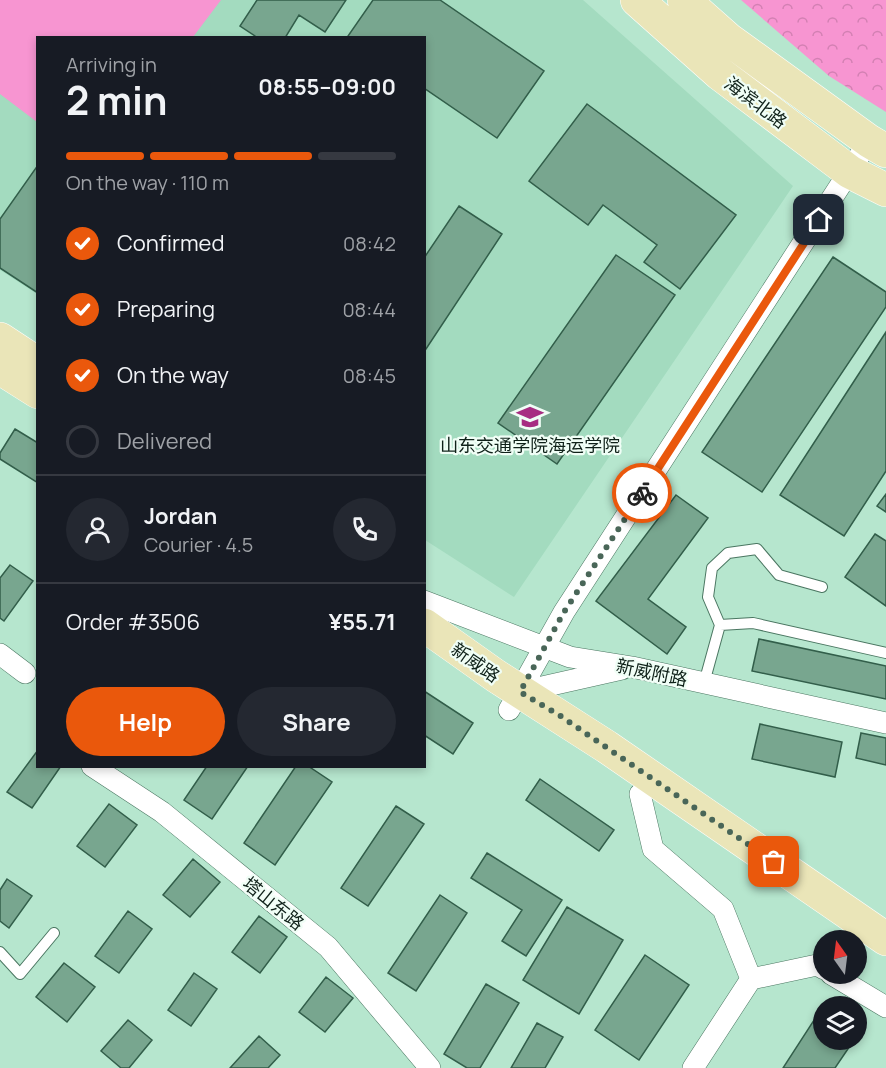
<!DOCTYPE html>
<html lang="en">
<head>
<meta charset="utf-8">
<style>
  :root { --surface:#171b24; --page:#242831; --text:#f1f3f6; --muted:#9ea1a6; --line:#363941; --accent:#ea580c }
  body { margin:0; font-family:Manrope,"Noto Sans SC",sans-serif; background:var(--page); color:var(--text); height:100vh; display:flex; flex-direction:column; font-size:22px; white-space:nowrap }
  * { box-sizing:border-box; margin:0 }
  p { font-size:20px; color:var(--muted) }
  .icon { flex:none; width:33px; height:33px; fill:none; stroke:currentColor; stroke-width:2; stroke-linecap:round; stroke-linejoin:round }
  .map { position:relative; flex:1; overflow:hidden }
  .drawer { position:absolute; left:36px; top:36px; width:390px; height:732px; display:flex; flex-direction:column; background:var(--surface); border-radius:0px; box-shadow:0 3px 9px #0003 }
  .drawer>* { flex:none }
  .needle { width:39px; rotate:346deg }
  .fabs { position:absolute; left:813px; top:930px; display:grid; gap:12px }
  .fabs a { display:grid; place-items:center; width:54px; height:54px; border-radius:50%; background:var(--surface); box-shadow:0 3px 9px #0003; font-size:30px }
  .pin { position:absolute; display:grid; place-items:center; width:51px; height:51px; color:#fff; margin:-26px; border-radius:12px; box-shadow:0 3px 9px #0006 }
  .courier { position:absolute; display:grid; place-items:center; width:60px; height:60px; margin:-30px; border:4px solid #ea580c; border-radius:50%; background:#fff; color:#222; box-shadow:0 2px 8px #0007 }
  .headline em { font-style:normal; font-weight:700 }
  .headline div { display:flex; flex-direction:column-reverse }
  .headline { display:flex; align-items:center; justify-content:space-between; height:102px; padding:0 30px }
  h1 { font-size:39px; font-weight:700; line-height:45px }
  .bar { display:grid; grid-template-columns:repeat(4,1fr); gap:9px 6px; align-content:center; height:72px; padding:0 30px }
  .bar i { height:8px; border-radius:4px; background:var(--line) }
  .bar .selected { background:var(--accent) }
  .bar p { grid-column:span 4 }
  .line { display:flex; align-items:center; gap:15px; padding:0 30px; border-top:2px solid var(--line) }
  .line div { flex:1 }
  .round { display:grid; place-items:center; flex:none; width:63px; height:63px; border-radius:32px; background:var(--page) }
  ol { padding:0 30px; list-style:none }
  li { display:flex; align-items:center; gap:18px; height:66px }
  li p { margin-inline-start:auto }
  li .icon { padding:6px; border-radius:50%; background:var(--accent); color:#fff; stroke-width:4 }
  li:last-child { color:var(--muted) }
  li i { width:33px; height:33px; border:3px solid var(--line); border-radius:50% }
  .button { display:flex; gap:12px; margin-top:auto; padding:12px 30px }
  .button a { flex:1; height:69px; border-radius:36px; background:var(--accent); color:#fff; font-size:24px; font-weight:700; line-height:69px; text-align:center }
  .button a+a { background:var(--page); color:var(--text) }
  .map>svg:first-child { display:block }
  .built { fill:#a3dbbf }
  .park { fill:url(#park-crowns) }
  .garden { fill:#f795d1 }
  .building { fill:#78a68f; stroke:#325e4a; stroke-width:1.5 }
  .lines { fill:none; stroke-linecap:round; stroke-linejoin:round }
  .lane-casing { stroke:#4a7661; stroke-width:12 }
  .street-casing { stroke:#4a7661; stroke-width:22 }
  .primary-casing { stroke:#fff; stroke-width:34 }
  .lane { stroke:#fff; stroke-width:10 }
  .street { stroke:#fff; stroke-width:21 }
  .primary { stroke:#eae5b8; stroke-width:33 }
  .done { stroke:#496658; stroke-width:6; stroke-dasharray:0 10.8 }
  .route { stroke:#ea580c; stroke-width:8 }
  .labels { text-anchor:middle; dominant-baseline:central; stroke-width:4.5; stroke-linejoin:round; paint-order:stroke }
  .street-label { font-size:18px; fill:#0f2119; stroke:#f0fef6 }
  .poi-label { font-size:18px; fill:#0f2119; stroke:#f0fef6 }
</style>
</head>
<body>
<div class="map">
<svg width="886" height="1068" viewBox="0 0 886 1068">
  <defs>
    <pattern id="park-crowns" width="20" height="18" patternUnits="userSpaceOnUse" patternTransform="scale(1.5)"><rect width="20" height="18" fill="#f795d1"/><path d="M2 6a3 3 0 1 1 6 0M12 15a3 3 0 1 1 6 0" fill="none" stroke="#d380b3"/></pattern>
  </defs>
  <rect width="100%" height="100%" fill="#b6e6ce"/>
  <path class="built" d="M0 0H583L793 186 514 597 425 540 424 38H38L37 294 0 270Z"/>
  <path class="park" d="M741 0H886V112L829 76Z"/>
  <path class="garden" d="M0 0H221L193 37 38 38 37 122 0 94Z"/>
  <path class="building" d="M257 0H346L325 32 299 15 285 38H258L240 26Z
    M373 0H440L544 71 497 138 424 88V38H351L348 36Z
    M587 104 736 215 680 289 644 262 657 245 603 205 588 225 529 181Z
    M38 165V293L0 268V219Z
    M459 206 502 234 424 352V258Z
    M616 255 675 295 557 464 498 423Z
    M833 257 886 292V307L762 492 702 452Z
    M886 332V471L844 536 780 495Z
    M15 429 38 443V483L0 459V453Z
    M886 494V512L877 506Z
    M676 495 708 518 648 599 686 627 667 654 596 601Z
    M875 534 886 541V606L845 577Z
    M10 565 33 581 4 621 0 618V578Z
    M759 639 886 666V699L752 671Z
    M424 691 473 723 453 754 424 735Z
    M760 724 842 742 835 777 752 759Z
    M861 733 886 738V765L856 758Z
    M38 750V766H61L32 808 7 792Z
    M207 766H248L212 819 184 800Z
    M296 766H308L332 782 275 865 244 843Z
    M540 779 614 830 599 851 526 800Z
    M109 804 137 825 105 867 77 846Z
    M396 806 424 824 368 906 341 888Z
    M487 853 562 900 526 956 502 941 522 910 471 878Z
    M193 859 220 882 190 917 163 895Z
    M7 879 32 896 9 928 0 921V890Z
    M440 895 467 913 416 991 388 973Z
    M567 907 623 940 579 1014 523 980Z
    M128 911 152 929 119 973 95 956Z
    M259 916 287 937 260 973 232 952Z
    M645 955 689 985 639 1060 595 1030Z
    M64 963 95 987 67 1022 36 997Z
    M194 973 217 989 191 1026 168 1010Z
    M326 977 353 998 325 1032 299 1012Z
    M486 984 519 1003 480 1068H467L444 1054Z
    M818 1014 824 1018V1040H854L835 1068H783Z
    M128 1020 152 1040 129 1068H121L101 1051Z
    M537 1023 563 1037 545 1068H511Z
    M259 1036 280 1055 268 1068H230Z"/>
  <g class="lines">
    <g class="lane-casing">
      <path id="lane" d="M720 625 753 623 886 653
        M704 683 720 625 708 597 712 568 728 553 757 549 779 575 822 587
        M0 952 20 974 54 933"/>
    </g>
    <g class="street-casing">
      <path id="street" d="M424 601 570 657 632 667 886 723
        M0 654 25 673
        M520 692 622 669
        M509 710 564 612 869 141
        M92 766 162 812 328 947 430 1068
        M640 794 653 849 723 909 751 979
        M831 974 886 1007
        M693 1068 751 979 817 965 824 969"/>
    </g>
    <g class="primary-casing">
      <path id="primary" d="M637 0 720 74 850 172 886 190
        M684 0 728 39 869 141 886 151
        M0 339 38 364
        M0 368 38 392
        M424 625 496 676 607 747 886 939"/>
    </g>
    <use href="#lane" class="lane"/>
    <use href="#street" class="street"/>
    <use href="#primary" class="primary"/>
  </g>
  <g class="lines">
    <path class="done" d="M642 493 564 612 520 692 559 715 774 862"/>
    <path class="route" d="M642 493 819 220"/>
  </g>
  <defs>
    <g id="university-bare" transform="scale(2.07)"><path d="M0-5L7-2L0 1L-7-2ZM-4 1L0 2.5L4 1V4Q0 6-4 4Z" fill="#a72d82" stroke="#f0fef6" stroke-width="2.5" paint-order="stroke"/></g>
  </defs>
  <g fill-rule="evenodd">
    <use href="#university-bare" x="530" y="417"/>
  </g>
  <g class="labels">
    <g class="street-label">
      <text transform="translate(756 102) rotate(37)">海滨北路</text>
      <text transform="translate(476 662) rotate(35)">新威路</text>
      <text transform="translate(652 672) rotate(12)">新威附路</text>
      <text transform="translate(274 903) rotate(39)">塔山东路</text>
    </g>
    <g class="poi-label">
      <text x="530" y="445">山东交通学院海运学院</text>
    </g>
  </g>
</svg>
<div class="fabs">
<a><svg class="needle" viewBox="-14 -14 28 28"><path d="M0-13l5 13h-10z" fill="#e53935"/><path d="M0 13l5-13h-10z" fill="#9ea1a6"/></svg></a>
<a><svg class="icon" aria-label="layers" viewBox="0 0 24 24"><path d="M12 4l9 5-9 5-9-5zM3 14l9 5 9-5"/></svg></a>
</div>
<div class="pin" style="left:774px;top:862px;background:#ea580c"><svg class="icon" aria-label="bag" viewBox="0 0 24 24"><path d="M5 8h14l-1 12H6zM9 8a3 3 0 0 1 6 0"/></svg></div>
<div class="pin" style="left:819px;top:220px;background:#1f2937"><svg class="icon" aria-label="home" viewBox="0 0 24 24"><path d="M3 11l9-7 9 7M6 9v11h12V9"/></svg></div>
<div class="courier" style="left:642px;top:493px"><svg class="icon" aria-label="bike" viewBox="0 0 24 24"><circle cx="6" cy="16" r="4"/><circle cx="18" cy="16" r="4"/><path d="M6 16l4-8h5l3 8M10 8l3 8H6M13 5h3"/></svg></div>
<section class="drawer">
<div class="headline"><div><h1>2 min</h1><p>Arriving in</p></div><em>08:55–09:00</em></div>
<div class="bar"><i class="selected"></i><i class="selected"></i><i class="selected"></i><i></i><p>On the way · 110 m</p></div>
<ol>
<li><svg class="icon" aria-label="check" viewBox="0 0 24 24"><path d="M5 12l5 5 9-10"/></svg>Confirmed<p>08:42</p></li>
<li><svg class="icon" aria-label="check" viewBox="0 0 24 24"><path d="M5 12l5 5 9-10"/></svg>Preparing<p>08:44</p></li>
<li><svg class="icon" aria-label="check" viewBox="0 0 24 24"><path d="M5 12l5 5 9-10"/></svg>On the way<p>08:45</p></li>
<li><i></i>Delivered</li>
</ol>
<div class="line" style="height:108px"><a class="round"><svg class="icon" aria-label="person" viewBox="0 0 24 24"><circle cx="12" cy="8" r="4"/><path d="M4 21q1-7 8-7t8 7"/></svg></a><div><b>Jordan</b><p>Courier · 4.5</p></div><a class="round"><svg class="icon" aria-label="phone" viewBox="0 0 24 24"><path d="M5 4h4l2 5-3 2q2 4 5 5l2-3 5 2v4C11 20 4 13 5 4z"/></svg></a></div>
<div class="line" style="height:78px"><div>Order #3506</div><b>¥55.71</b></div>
<div class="button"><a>Help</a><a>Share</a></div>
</section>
</div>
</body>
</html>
